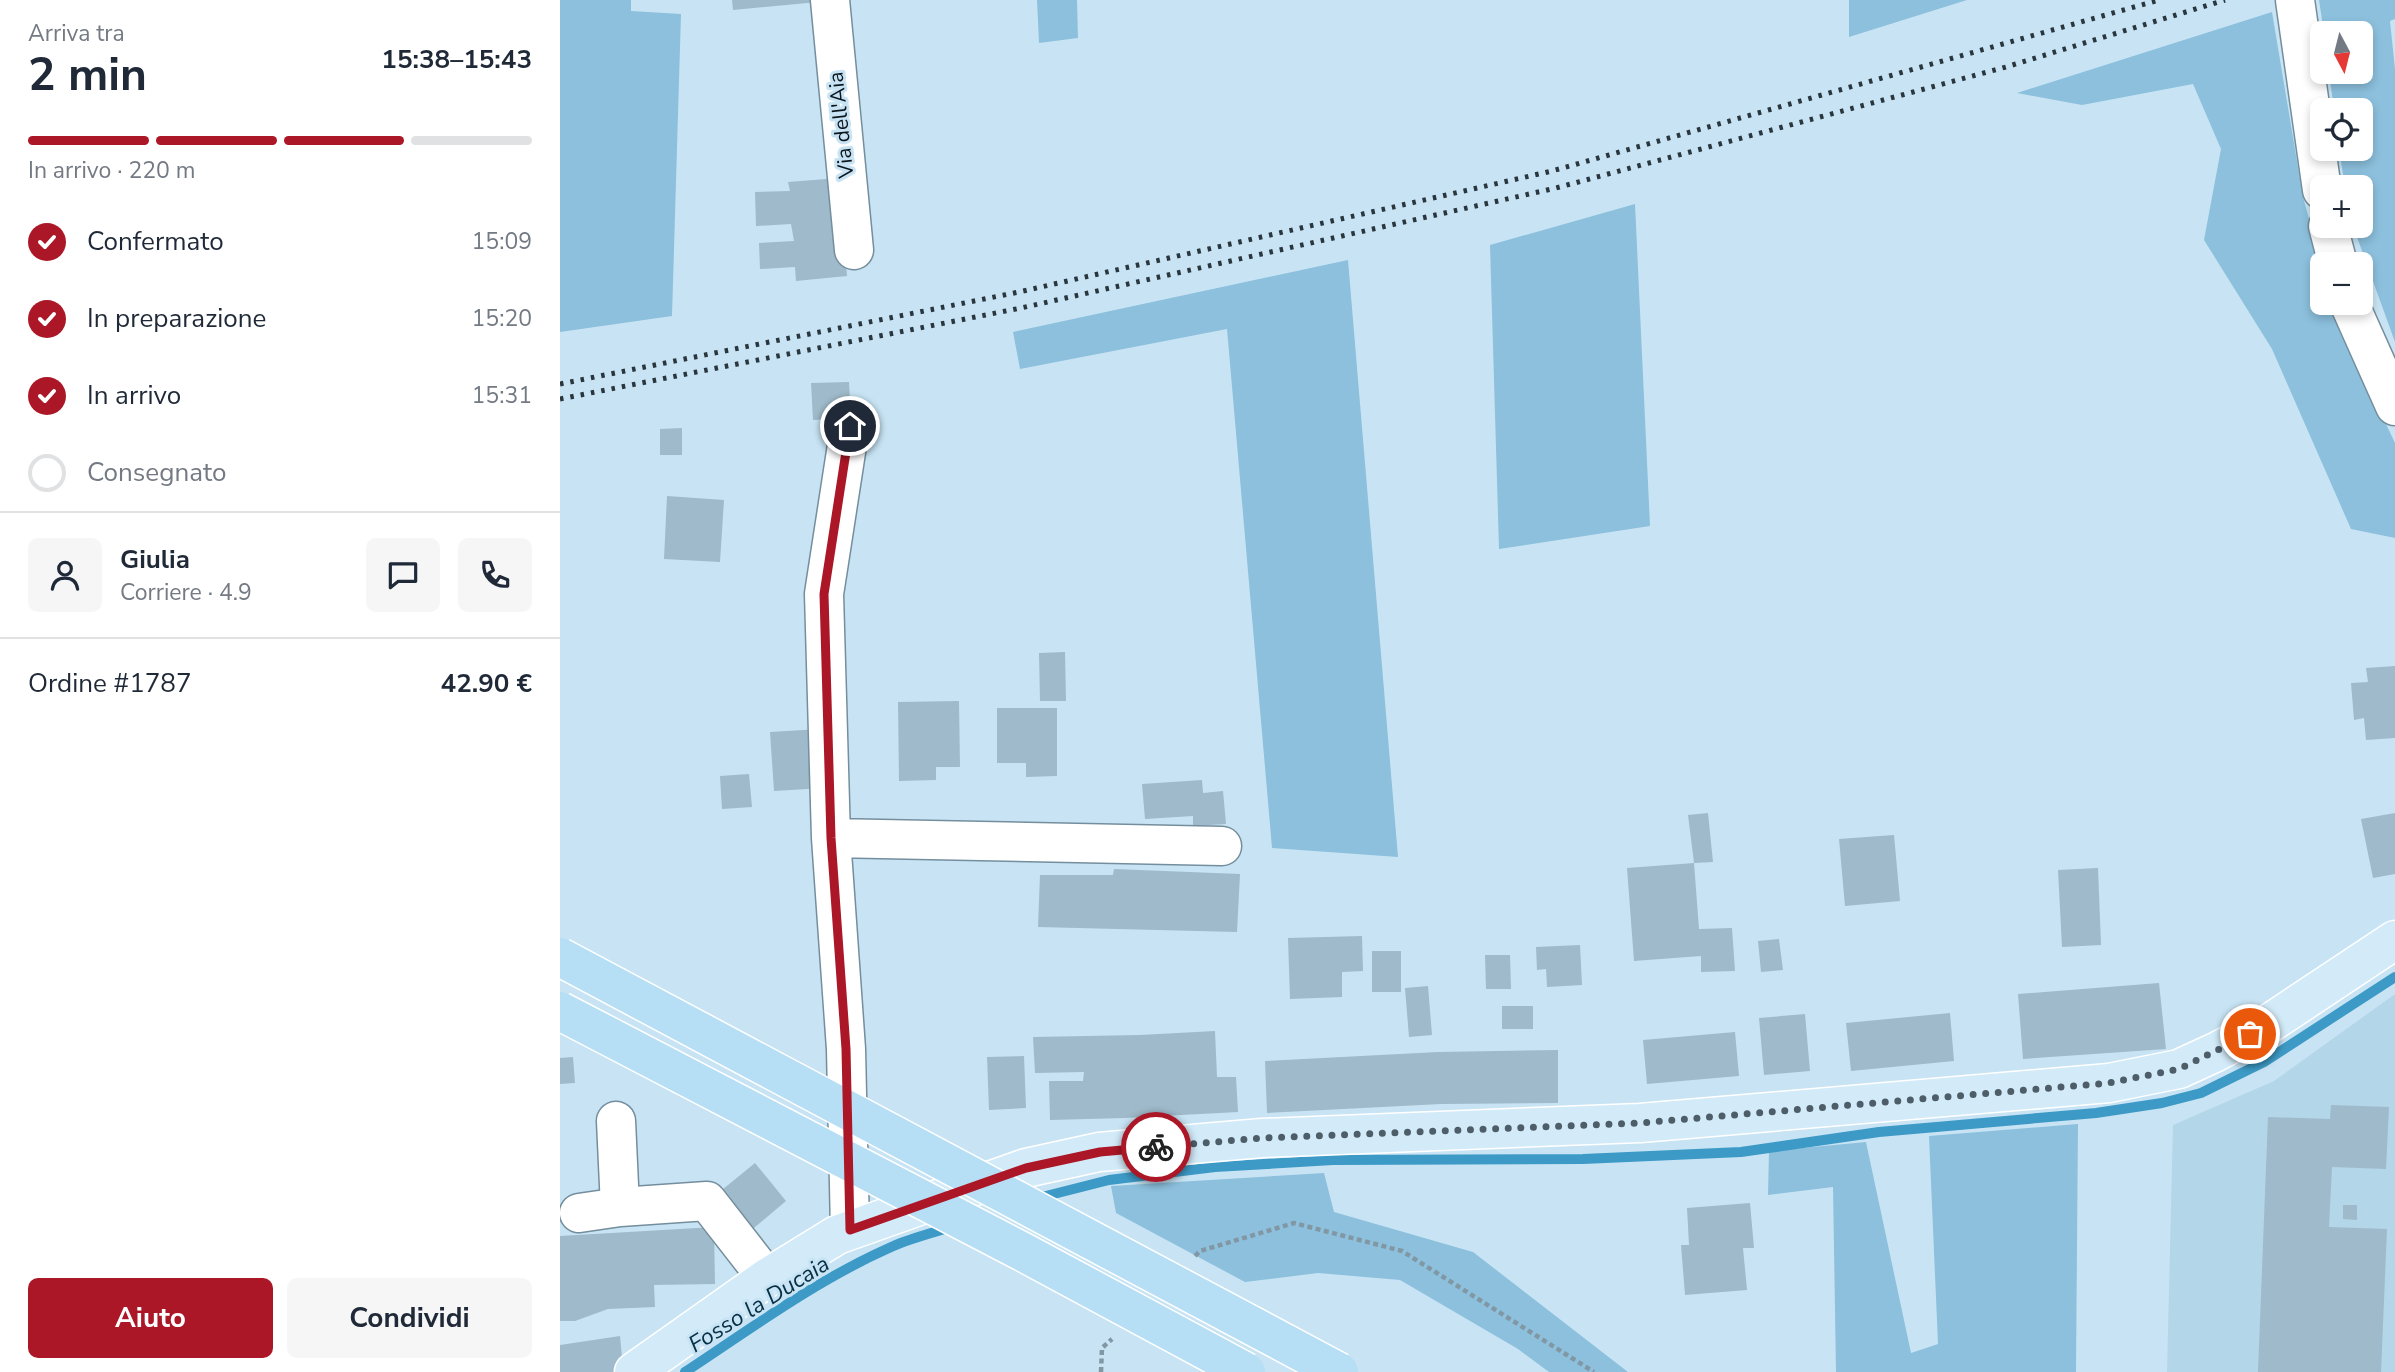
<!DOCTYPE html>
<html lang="it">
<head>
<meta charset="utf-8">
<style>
  :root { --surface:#fff; --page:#f6f6f7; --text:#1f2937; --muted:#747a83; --line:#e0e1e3; --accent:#ac1727 }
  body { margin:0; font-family:"Nunito Sans",sans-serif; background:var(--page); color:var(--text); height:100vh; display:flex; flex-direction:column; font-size:26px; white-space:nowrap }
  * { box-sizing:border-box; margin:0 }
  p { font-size:23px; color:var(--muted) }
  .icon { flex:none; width:38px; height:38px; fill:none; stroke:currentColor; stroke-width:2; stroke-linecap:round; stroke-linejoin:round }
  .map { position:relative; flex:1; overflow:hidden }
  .details { display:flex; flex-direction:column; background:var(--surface); width:560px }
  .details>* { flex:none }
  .needle { width:46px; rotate:173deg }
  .controls { position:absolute; left:1750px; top:21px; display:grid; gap:14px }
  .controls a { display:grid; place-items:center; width:63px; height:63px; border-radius:10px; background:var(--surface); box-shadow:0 4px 10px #0003; font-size:35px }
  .pin { position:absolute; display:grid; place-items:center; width:60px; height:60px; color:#fff; margin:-30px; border:4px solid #fff; border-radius:50%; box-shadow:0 2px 7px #0007 }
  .courier { position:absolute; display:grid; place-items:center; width:70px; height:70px; margin:-35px; border:5px solid #ac1727; border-radius:50%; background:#fff; color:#222; box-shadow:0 2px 9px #0007 }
  .headline em { font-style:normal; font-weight:700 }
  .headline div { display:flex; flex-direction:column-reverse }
  .headline { display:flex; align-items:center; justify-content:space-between; height:119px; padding:0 28px }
  h1 { font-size:46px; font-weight:700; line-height:52px }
  .bar { display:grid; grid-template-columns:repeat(4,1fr); gap:10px 7px; align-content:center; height:84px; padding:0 28px }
  .bar i { height:9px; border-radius:5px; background:var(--line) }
  .bar .on { background:var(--accent) }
  .bar p { grid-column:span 4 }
  .line { display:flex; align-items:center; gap:18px; padding:0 28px; border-top:2px solid var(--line) }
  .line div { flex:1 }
  .round { display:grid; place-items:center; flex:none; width:74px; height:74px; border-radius:10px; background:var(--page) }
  ol { padding:0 28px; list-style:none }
  li { display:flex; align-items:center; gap:21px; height:77px }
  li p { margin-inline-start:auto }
  li .icon { padding:7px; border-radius:50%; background:var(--accent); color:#fff; stroke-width:4 }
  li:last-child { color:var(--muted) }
  li i { width:38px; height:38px; border:4px solid var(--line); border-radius:50% }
  .cta { display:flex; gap:14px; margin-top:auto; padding:14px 28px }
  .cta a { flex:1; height:80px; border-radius:10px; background:var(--accent); color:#fff; font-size:28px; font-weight:700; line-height:80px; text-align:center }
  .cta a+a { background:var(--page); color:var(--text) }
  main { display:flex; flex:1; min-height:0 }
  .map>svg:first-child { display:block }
  .built { fill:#b3d6e9 }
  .green { fill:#8cc0dd }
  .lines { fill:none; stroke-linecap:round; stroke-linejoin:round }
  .stream { stroke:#3d9ac6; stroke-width:10 }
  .building { fill:#9fbaca }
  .minor-casing { stroke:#748e9d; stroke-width:41 }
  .major-casing { stroke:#fff; stroke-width:41 }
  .path { stroke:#8297a4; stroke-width:4.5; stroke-dasharray:5 3.5; stroke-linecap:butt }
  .minor { stroke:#fff; stroke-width:38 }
  .major { stroke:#d3ebf9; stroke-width:38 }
  .rail { stroke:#2a363e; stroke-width:5; stroke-dasharray:3.5 7; stroke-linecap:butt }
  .highway-bridge-casing { stroke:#fff; stroke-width:41; stroke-linecap:butt }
  .highway-bridge { stroke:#b6def5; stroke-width:38 }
  .done { stroke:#4e5e68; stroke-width:7; stroke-dasharray:0 12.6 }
  .route { stroke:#ac1727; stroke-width:9 }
  .labels { text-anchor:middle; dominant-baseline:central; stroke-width:6; stroke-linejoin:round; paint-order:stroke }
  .street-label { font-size:21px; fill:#0c161c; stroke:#c8e4f4 }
  .water-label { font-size:23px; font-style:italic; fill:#063043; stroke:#c8e4f4 }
</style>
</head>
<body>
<main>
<section class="details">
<div class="headline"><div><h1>2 min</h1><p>Arriva tra</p></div><em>15:38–15:43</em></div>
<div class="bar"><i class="on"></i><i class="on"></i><i class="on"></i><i></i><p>In arrivo · 220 m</p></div>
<ol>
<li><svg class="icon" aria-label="check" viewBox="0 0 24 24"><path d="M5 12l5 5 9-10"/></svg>Confermato<p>15:09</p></li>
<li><svg class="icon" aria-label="check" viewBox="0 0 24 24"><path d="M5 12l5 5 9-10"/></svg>In preparazione<p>15:20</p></li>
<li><svg class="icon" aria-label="check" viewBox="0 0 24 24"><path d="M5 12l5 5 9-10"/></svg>In arrivo<p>15:31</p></li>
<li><i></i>Consegnato</li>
</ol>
<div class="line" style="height:126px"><a class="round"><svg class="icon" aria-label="person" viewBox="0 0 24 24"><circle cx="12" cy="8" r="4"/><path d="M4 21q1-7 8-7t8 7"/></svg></a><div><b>Giulia</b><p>Corriere · 4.9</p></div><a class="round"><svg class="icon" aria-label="chat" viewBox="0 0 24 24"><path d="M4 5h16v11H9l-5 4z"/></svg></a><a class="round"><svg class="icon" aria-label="phone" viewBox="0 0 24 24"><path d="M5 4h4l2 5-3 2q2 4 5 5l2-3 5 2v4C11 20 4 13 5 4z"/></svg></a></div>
<div class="line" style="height:91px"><div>Ordine #1787</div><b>42.90 €</b></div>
<div class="cta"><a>Aiuto</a><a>Condividi</a></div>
</section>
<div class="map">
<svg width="1835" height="1372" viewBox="0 0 1835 1372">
  <rect width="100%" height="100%" fill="#c8e4f4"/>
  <path class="built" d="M1835 994V1372H1607L1613 1125 1714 1081Z"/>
  <path class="green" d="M0 0H71V11L121 14 112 316 0 332Z
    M477 0H517L518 38 479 43Z
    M1289 0H1407L1289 37Z
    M1759 0H1835V19L1830 21 1835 69V342L1793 226H1801V187H1785L1779 149H1801V110H1774L1769 72H1801V33H1764Z
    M1712 12 1743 197 1762 266V303H1773L1780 327 1835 443V538L1791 529 1712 349 1644 240 1661 149 1633 84 1522 105 1457 93Z
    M1075 204 1090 526 939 549 930 245Z
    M788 260 838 857 712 848 667 329 460 369 453 332Z
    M1518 1124 1516 1372H1276L1273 1187 1208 1195 1209 1151 1306 1142 1351 1353 1378 1344 1369 1136Z
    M764 1173 774 1212 913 1252 1068 1372H989L958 1349 840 1280 758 1273 685 1282 556 1213 551 1186Z"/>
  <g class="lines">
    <path class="stream" d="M474 1199 549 1180 655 1167 773 1160 1023 1159 1181 1152 1319 1132 1536 1113 1602 1103 1641 1093 1704 1062 1835 977
      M125 1372C190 1329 257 1280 329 1248 348 1239 370 1234 390 1227"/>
  </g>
  <path class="building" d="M172 0H258V2L173 10Z
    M279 178 287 276 236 281 235 267 200 269 199 243 234 241 231 224 196 226 195 192 230 191 228 182Z
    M289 382 291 418 253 420 251 383Z
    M122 428V455H100V429Z
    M107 496 164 500 160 562 104 559Z
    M505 652 506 701H480L479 653Z
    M1835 666V738L1806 740 1804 718 1794 720 1791 683 1808 682 1806 668Z
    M399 701 400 767H376V780L339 781 338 702Z
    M437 708H497V776L466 777V763H437Z
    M260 729 264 788 214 791 210 732Z
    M189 774 192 807 162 809 160 776Z
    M642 780 643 793 663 791 666 824 633 826V816L585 819 582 784Z
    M1148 813 1153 862 1134 863 1128 815Z
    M1835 813V874L1813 878 1801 819Z
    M1334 835 1340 901 1285 906 1279 839Z
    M1134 863 1139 929 1172 928 1175 971 1141 972V956L1074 961 1067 868Z
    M1538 868 1541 945 1502 947 1498 870Z
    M554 869 680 874 677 932 478 927 480 875H553Z
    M802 936 803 971 782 972V997L730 999 728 938Z
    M1219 939 1223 970 1201 972 1198 941Z
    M1020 945 1022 985 987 987 986 969 977 970 976 947Z
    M812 951H841V992H812Z
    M925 955H950L951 989H926Z
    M1599 983 1606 1049 1463 1059 1458 994Z
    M868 986 872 1035 849 1037 845 988Z
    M942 1006H973V1029H942Z
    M1390 1013 1394 1061 1291 1071 1286 1023Z
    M1245 1014 1250 1071 1204 1075 1199 1018Z
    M655 1031 657 1077H676L678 1112 565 1118 490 1120 489 1081H523L524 1072 475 1073 473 1037 580 1035Z
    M1175 1032 1179 1076 1087 1084 1083 1040Z
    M998 1050V1103L881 1104 707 1113 705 1061 878 1052Z
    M464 1056 466 1108 429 1110 427 1057Z
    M13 1057 15 1083 0 1084V1058Z
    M1771 1105 1829 1107 1826 1169 1772 1167 1769 1227 1827 1229 1821 1372H1698L1708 1117 1770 1119Z
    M195 1163 226 1201 188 1233 157 1194Z
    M1190 1203 1194 1248H1183L1187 1290 1125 1295 1121 1245H1129L1127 1208Z
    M1783 1205H1797V1220L1783 1219Z
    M154 1227 155 1284 94 1285 95 1307 48 1309 15 1321H0V1236Z
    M60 1336 63 1368 57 1372H0V1345Z"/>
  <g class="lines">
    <g class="minor-casing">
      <path id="minor" d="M270 0 294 250
        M1735 0 1762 190
        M1768 226 1778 264
        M1789 303 1835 406
        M290 426 264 594 271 838 286 1049 290 1230
        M271 838 662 846
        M56 1121 60 1207 147 1201 207 1278
        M19 1213 60 1207"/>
    </g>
    <g class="major-casing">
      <path id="major" d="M74 1372 207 1278 277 1235 466 1168 539 1152 702 1138 1080 1123 1549 1083 1619 1069 1656 1052 1707 1025 1835 940"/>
    </g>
    <path class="path" d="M635 1256 640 1251 734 1223 842 1251 1034 1372
      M541 1372 542 1348 552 1339"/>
    <use href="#minor" class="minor"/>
    <use href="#major" class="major"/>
    <path class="rail" d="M0 384 459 292 992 171 1599 0
      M0 399 461 308 996 188 1446 67 1665 0"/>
    <g class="highway-bridge-casing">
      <path id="highway-bridge" d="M0 957 779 1372
        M0 1011 463 1252 686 1372"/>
    </g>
    <use href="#highway-bridge" class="highway-bridge"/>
  </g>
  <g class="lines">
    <path class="done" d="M596 1147 702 1138 1080 1123 1549 1083 1619 1069 1690 1034"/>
    <path class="route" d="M290 426 264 594 271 838 286 1049 290 1230 466 1168 540 1152 596 1147"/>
  </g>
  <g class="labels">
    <g class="street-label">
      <text transform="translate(281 125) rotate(-96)">Via dell'Aia</text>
    </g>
    <g class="water-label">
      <text transform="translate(199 1304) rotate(-32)">Fosso la Ducaia</text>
    </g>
  </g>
</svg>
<div class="controls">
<a><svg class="needle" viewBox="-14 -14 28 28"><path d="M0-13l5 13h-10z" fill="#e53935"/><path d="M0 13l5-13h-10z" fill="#747a83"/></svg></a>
<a><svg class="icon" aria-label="locate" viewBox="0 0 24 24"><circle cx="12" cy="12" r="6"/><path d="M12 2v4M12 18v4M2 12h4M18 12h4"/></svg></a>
<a>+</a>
<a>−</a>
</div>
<div class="pin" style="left:1690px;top:1034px;background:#ea580c"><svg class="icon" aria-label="bag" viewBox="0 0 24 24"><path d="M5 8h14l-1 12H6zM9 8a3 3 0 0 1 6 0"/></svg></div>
<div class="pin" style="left:290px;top:426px;background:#1f2937"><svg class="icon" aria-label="home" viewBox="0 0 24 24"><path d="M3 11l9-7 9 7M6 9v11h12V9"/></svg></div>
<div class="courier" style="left:596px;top:1147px"><svg class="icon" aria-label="bike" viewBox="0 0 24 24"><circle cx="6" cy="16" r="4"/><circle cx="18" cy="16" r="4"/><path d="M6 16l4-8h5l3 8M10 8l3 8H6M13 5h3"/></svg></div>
</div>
</main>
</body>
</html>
